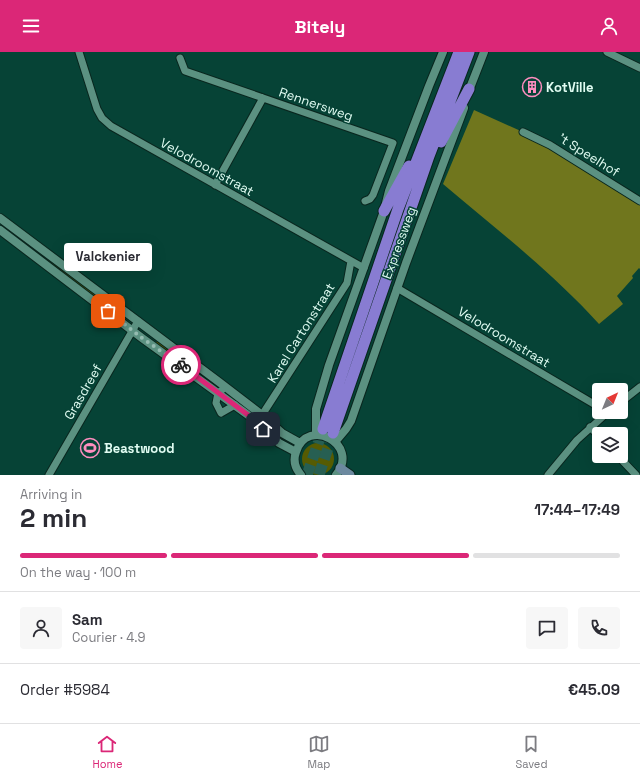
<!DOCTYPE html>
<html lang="en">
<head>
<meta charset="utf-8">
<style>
  :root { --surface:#fff; --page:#f7f7f7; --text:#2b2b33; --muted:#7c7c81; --line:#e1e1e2; --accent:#db2777 }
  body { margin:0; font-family:"Space Grotesk",sans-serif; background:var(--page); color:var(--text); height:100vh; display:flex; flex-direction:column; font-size:15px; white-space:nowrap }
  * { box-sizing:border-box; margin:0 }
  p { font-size:13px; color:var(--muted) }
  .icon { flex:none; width:22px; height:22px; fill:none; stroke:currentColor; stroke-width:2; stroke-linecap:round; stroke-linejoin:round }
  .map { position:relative; height:423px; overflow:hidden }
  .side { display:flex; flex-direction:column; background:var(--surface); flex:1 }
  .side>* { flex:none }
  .needle { width:26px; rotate:43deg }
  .tools { position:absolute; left:592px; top:331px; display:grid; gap:8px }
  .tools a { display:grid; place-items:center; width:36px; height:36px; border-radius:4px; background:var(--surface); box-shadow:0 4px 16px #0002; font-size:20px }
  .pin { position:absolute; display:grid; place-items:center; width:34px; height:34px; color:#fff; margin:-17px; border-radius:8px; box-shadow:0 2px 6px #0006 }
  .courier { position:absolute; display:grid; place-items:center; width:40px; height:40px; margin:-20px; border:3px solid #db2777; border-radius:50%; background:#fff; color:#222; box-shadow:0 1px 5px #0007 }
  .bubble { position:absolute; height:28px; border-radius:4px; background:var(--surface); box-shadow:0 4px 16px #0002; font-size:13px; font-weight:800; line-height:28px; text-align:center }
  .overview em { font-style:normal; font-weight:800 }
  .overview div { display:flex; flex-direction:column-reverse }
  .overview { display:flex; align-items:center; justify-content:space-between; height:68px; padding:0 20px }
  h1 { font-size:26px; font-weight:800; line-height:30px }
  .bar { display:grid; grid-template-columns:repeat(4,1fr); gap:6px 4px; align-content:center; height:48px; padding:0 20px }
  .bar i { height:5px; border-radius:3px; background:var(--line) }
  .bar .active { background:var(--accent) }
  .bar p { grid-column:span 4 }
  .line { display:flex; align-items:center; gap:10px; padding:0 20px; border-top:1px solid var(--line) }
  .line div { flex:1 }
  .round { display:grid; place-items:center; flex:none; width:42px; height:42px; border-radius:4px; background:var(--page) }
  header { display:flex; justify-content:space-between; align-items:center; height:52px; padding:0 20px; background:var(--accent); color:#fff; font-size:18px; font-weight:800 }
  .dock { display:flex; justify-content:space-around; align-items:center; height:56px; border-top:1px solid var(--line); background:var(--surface); font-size:11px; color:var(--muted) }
  .dock a { display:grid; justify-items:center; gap:2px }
  .dock .active { color:var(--accent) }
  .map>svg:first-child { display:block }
  .green { fill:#565b02 }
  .forest { fill:#70761d }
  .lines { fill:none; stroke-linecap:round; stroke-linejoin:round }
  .trunk-tunnel { stroke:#275f52; stroke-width:11; stroke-dasharray:11 5.5; stroke-linecap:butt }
  .minor-casing { stroke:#09261e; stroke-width:9 }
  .tertiary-casing { stroke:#09261e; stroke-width:10 }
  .secondary-casing { stroke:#09261e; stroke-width:11 }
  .trunk-casing { stroke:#09261e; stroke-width:13 }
  .minor { stroke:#5b9181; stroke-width:7 }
  .tertiary { stroke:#5b9181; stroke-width:8 }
  .secondary { stroke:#6c899f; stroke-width:9 }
  .trunk { stroke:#887cd2; stroke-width:11 }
  .done { stroke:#94bbb0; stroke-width:4; stroke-dasharray:0 7.2 }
  .route { stroke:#db2777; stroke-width:5 }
  .labels { text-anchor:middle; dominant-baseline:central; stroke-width:3; stroke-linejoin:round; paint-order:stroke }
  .poi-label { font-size:13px; font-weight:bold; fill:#e0fcf2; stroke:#064336; text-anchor:start }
  .street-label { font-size:13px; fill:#e0fcf2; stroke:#064336 }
</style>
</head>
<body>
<header><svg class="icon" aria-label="menu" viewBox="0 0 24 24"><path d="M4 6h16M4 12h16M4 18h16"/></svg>Bitely<svg class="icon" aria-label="person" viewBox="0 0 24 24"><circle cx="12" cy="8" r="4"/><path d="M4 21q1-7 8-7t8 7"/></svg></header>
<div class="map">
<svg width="640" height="423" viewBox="0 0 640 423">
  <rect width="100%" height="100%" fill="#064336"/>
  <path class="green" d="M13 179 122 262V263H119L12 183Z
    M158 288 218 334H215L175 304 155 292Z
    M302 407a16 16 0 1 1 32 0a16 16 0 1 1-32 0Z"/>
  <path class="forest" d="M474 58 523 80 550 95 640 151V217L639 216 632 224 633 226 617 244 623 252 599 272C552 220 496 177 443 132Z"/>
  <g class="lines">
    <path class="trunk-tunnel" d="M307 423 323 377
      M319 423 333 381"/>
    <g class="minor-casing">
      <path id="minor" d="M79 0 97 57 102 66 111 74 364 216
        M607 0 640 16
        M180 6 185 19 393 91 373 143 370 147 365 149
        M523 80 550 93 640 149
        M215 133 263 46
        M397 236 599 355
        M222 338 218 341 216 351 221 361 235 353
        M621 350 640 335
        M262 363 347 231 351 209
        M590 375 599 384
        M618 404 636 423
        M49 423 138 269
        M548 423 577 388 608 360"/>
    </g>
    <g class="tertiary-casing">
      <path id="tertiary" d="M468 41 484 0
        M0 166 219 330 262 363 282 381 300 391
        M0 178 142 286 248 363 279 391 296 400
        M316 383V357L329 313 384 159 389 139 429 34 443 0
        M335 390 346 377 351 369 406 211 464 56
        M301 423C295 416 293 408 296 400 307 364 361 392 336 423"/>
    </g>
    <g class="secondary-casing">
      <path id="secondary" d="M340 416 350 423"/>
    </g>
    <g class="trunk-casing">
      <path id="trunk" d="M441 90 469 37
        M384 159 409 114
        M323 377 398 157 459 0
        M333 381 429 104 469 0"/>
    </g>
    <use href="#minor" class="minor"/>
    <use href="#tertiary" class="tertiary"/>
    <use href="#secondary" class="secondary"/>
    <use href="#trunk" class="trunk"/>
  </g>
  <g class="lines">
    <path class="done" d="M108 259 142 286 181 313"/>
    <path class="route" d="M181 313 248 363 263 377"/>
  </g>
  <defs>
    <g id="building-ring" transform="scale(1)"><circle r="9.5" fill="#064336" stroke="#fd8ebf" stroke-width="1.5"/><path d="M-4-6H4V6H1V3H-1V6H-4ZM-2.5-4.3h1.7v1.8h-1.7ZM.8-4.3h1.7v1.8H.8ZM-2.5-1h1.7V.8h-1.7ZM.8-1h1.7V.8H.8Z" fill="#fd8ebf"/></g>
    <g id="stadium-ring" transform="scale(1)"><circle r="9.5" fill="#064336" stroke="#fd8ebf" stroke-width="1.5"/><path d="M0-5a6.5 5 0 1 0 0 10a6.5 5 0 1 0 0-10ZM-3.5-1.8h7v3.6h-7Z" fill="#fd8ebf"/></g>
  </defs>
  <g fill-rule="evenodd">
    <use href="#building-ring" x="532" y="35"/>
    <use href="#stadium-ring" x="90" y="396"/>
  </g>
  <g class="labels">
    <g class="poi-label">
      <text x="546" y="35">KotVille</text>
      <text x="104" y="396">Beastwood</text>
    </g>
    <g class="street-label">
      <text transform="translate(316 52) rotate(19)">Rennersweg</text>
      <text transform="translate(589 103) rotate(32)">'t Speelhof</text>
      <text transform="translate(207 115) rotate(29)">Velodroomstraat</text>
      <text transform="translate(399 191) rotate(-70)">Expressweg</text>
      <text transform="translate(301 281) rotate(-58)">Karel Cartonstraat</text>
      <text transform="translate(504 285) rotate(31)">Velodroomstraat</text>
      <text transform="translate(83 340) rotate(-60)">Grasdreef</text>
    </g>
  </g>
</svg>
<div class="tools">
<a><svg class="needle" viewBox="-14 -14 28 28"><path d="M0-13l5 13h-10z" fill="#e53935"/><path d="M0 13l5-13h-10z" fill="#7c7c81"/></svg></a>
<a><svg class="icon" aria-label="layers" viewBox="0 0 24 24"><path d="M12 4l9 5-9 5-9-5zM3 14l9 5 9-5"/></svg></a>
</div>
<div class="pin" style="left:108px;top:259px;background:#ea580c"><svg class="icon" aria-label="bag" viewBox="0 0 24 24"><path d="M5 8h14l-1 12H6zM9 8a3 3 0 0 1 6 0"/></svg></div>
<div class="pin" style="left:263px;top:377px;background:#1f2937"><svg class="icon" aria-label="home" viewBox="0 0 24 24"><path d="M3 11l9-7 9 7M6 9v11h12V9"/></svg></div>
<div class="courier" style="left:181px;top:313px"><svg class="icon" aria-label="bike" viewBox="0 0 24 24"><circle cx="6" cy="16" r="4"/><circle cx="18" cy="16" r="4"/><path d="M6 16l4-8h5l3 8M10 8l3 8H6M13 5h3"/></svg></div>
<div class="bubble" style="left:64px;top:191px;width:88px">Valckenier</div>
</div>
<section class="side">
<div class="overview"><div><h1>2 min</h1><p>Arriving in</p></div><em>17:44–17:49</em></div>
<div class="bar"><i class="active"></i><i class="active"></i><i class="active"></i><i></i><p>On the way · 100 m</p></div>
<div class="line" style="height:72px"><a class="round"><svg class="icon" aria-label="person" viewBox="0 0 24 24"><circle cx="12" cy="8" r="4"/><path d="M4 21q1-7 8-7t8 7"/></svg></a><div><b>Sam</b><p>Courier · 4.9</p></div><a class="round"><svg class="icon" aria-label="chat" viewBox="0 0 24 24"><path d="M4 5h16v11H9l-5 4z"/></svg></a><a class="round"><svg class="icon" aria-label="phone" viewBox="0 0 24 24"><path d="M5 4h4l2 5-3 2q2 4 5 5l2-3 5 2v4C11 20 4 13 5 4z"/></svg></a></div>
<div class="line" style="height:52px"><div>Order #5984</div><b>€45.09</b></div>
</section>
<nav class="dock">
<a class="active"><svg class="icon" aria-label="home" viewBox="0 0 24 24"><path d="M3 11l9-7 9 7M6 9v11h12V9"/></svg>Home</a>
<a><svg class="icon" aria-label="map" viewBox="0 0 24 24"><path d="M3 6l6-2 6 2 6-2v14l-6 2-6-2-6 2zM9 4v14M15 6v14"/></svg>Map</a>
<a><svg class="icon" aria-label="saved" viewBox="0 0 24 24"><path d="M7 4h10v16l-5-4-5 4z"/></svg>Saved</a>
</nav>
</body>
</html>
